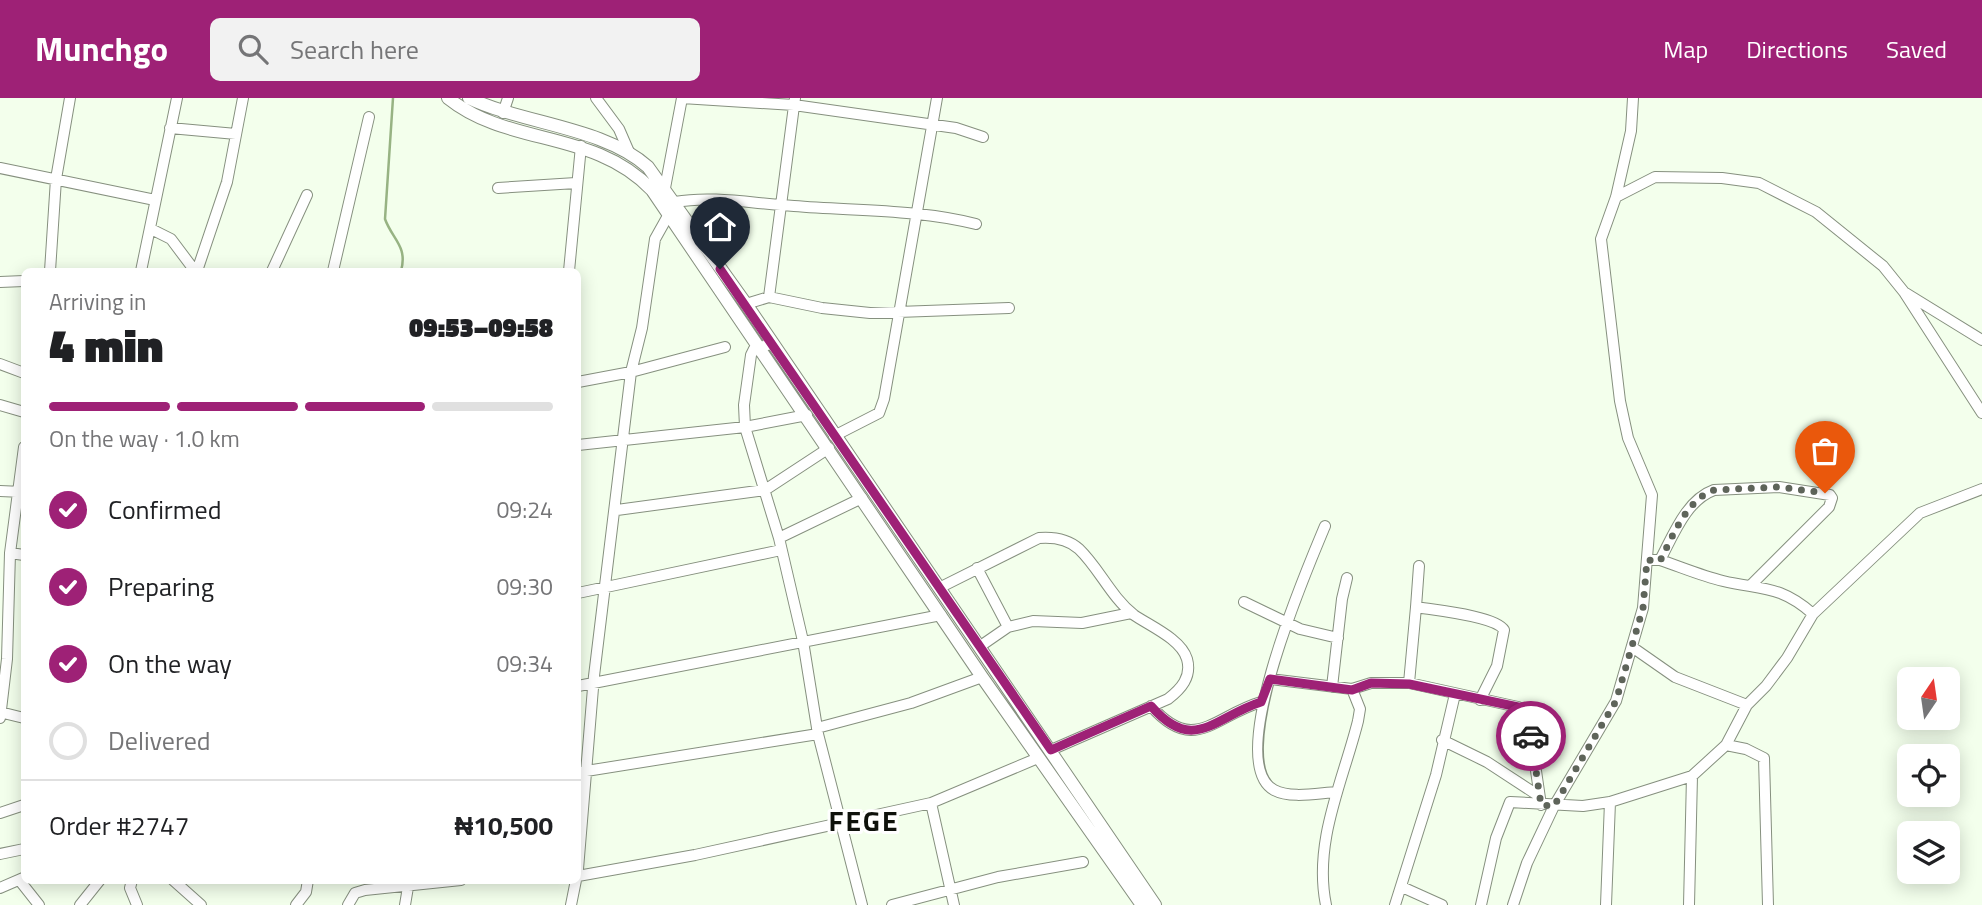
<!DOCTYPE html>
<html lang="en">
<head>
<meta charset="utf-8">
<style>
  :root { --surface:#fff; --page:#f2f2f2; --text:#202124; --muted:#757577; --line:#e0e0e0; --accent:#9e2176 }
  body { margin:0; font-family:"Titillium Web",sans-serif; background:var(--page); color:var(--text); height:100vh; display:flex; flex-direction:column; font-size:26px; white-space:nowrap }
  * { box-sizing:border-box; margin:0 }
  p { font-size:23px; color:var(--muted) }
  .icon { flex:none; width:38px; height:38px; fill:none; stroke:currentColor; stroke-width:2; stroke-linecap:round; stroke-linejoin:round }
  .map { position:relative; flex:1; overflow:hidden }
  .side { position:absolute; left:21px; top:170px; width:560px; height:616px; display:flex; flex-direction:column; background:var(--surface); border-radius:10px; box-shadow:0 4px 18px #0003 }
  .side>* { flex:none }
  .needle { width:46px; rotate:13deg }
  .buttons { position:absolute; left:1897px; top:569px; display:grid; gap:14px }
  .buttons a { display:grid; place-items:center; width:63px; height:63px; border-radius:10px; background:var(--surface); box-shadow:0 4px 18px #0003; font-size:35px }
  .pin { position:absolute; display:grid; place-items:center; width:60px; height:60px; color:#fff; margin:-72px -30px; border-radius:50% 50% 50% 0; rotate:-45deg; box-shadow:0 0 7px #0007 }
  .pin .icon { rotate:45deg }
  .courier { position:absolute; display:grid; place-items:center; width:70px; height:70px; margin:-35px; border:5px solid #9e2176; border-radius:50%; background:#fff; color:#222; box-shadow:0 2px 9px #0007 }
  .headline em { font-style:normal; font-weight:800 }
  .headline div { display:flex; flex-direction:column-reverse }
  .headline { display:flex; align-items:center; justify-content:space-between; height:119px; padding:0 28px }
  h1 { font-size:46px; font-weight:800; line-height:52px }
  .bar { display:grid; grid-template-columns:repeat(4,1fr); gap:10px 7px; align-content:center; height:84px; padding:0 28px }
  .bar i { height:9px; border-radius:5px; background:var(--line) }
  .bar .current { background:var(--accent) }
  .bar p { grid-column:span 4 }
  .line { display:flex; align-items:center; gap:18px; padding:0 28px; border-top:2px solid var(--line) }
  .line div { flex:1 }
  ol { padding:0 28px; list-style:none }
  li { display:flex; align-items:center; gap:21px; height:77px }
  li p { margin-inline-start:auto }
  li .icon { padding:7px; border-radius:50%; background:var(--accent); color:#fff; stroke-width:4 }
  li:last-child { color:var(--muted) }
  li i { width:38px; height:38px; border:4px solid var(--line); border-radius:50% }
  header { display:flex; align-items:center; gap:42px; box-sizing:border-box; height:98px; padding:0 35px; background:var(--accent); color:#fff }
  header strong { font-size:33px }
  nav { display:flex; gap:38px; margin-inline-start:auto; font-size:24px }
  .search { width:490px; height:63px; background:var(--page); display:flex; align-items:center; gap:18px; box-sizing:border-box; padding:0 24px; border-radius:10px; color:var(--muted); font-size:26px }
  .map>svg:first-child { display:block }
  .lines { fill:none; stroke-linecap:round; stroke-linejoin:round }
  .stream { stroke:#97b383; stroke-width:2.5 }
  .minor-casing { stroke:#86907f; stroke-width:12 }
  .major-casing { stroke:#86907f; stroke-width:14 }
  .minor { stroke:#fff; stroke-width:10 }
  .major { stroke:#fff; stroke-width:12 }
  .done { stroke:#5e645a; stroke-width:7; stroke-dasharray:0 12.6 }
  .route { stroke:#9e2176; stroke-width:9 }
  .labels { text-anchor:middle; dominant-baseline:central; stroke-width:6; stroke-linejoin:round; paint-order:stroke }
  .district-label { font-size:28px; font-weight:bold; letter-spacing:2px; fill:#0e110b; stroke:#fff }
</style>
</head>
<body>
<header>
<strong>Munchgo</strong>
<div class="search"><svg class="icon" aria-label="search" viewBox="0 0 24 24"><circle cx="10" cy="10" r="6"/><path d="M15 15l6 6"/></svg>Search here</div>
<nav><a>Map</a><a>Directions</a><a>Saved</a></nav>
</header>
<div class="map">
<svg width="1982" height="807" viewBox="0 0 1982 807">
  <rect width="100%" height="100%" fill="#f3ffec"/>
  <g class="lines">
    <path class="stream" d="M393 0 385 121C392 141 408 148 401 173"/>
    <g class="minor-casing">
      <path id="minor" d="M596 0 619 31 629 54
        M682 0 794 7 956 30 983 39
        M503 15 508 0
        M170 30 236 36
        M0 70 155 102
        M498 90 576 85
        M665 90 682 0
        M1616 99 1655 79 1722 80 1759 85 1816 114 1883 168 1904 194 1982 242
        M675 104C713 97 755 106 794 108 854 113 918 111 976 126
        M151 131 171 141 195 173
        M50 173 56 81 70 0
        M141 173 177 0
        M197 173 227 84 243 0
        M272 173 307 97
        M333 173 369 19
        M569 173 581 48
        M0 184 24 183
        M1904 194 1982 315
        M769 199 795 0
        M746 206 769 199 822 210 870 215 1009 210
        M771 246 754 251 751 257 744 307 745 329 779 440 803 543 818 636 862 807
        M0 266 24 275
        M578 284 631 274 725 249
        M0 307 24 314
        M834 338 879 315 884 301 937 0
        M578 347 745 329 807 317
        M0 393 22 394
        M617 412 765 392 829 350
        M1325 428C1308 469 1223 664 1274 692 1291 701 1318 695 1337 694
        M779 440 862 400
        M10 455 24 457
        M1647 462H1660C1673 438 1686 402 1714 392L1779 389 1830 397 1832 400 1829 409 1752 486
        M1660 462C1681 469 1702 478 1723 483 1762 492 1780 487 1813 516
        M977 470 1008 529
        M939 490 1039 440C1052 439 1068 441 1079 451 1099 470 1111 499 1134 517 1150 528 1181 541 1187 561 1192 579 1181 591 1168 601L1051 652
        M578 495 781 452
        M1244 504 1300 531 1338 540
        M1416 509 1419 468
        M979 549 1008 529 1033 523 1082 525 1131 515
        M1632 549 1675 579 1747 607
        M1270 581 1352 591 1371 585H1409L1518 609 1527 615 1529 625 1541 707
        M1409 585 1416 509C1434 512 1496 518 1504 532L1497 568 1480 602
        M578 588 941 517
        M1332 589 1342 501 1347 480
        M1151 608C1194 657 1214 618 1261 604
        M0 614 24 620
        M0 620 7 561 10 455 24 349
        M817 630 911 605 982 579
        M1442 642 1487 664 1539 698
        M1726 647 1746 651 1764 660 1768 807
        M580 674 818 636
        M931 705 954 807
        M0 715 24 707
        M0 756 24 751
        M578 771 594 578 631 274 642 230 655 141 669 116
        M578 778 695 757 931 705 1038 660
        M132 782 130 790 137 807
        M173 782 201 807
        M20 783 39 807
        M1402 789 1442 807
        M0 790 23 780
        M80 807 100 782
        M296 807 306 794 308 782
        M348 807 355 795 365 792 461 782
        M405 807 408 789
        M571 807 576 782
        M892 807 998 779 1083 764
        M1326 807C1313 744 1343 683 1358 623L1360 611 1352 591
        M1395 807 1436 677 1455 596
        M1481 807 1496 740 1510 704 1583 708 1610 704 1692 678 1726 647 1747 607 1766 588 1787 560 1813 516 1920 415 1982 391
        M1513 807 1527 765 1554 708 1616 603 1643 510 1652 397 1628 340 1620 303 1601 141 1616 99 1631 33 1633 0
        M1606 807 1610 704
        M1689 807 1692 678"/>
    </g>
    <g class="major-casing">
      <path id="major" d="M448 0C509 49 594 31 652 92L982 579 1142 807
        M469 0C523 26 604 29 648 69L746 206 1155 807"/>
    </g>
    <use href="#minor" class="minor"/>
    <use href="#major" class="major"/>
  </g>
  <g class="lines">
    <path class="done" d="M1531 638 1541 707 1554 708 1616 603 1643 510 1647 462 1660 463C1673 438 1686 402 1714 392L1779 389 1825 395"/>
    <path class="route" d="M720 171 1051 652 1151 608C1194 657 1214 619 1261 604L1270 581 1352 592 1371 585 1409 586 1518 609 1527 615 1531 638"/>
  </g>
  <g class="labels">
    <g class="district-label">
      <text x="864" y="722">FEGE</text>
    </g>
  </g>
</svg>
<div class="buttons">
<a><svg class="needle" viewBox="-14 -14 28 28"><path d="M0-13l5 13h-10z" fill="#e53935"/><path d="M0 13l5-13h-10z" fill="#757577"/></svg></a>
<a><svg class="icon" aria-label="locate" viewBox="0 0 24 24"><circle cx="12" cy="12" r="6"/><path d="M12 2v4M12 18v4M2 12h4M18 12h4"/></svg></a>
<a><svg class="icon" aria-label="layers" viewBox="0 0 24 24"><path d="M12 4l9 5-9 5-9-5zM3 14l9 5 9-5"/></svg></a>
</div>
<div class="pin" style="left:1825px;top:395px;background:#ea580c"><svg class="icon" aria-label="bag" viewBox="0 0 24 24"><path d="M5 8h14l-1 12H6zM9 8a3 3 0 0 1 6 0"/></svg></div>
<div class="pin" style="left:720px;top:171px;background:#1f2937"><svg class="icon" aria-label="home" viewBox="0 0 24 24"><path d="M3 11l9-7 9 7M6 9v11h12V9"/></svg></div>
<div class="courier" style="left:1531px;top:638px"><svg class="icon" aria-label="car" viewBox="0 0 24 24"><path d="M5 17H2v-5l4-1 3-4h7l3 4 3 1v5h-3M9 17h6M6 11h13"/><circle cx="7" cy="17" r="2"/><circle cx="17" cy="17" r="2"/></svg></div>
<section class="side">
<div class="headline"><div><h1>4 min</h1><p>Arriving in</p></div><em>09:53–09:58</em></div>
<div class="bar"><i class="current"></i><i class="current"></i><i class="current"></i><i></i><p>On the way · 1.0 km</p></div>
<ol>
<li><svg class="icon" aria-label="check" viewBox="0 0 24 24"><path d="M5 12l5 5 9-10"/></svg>Confirmed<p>09:24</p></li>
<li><svg class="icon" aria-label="check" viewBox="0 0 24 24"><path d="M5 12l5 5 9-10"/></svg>Preparing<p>09:30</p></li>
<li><svg class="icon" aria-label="check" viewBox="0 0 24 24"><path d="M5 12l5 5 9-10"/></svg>On the way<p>09:34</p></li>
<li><i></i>Delivered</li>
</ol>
<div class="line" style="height:91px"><div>Order #2747</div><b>₦10,500</b></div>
</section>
</div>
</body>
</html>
